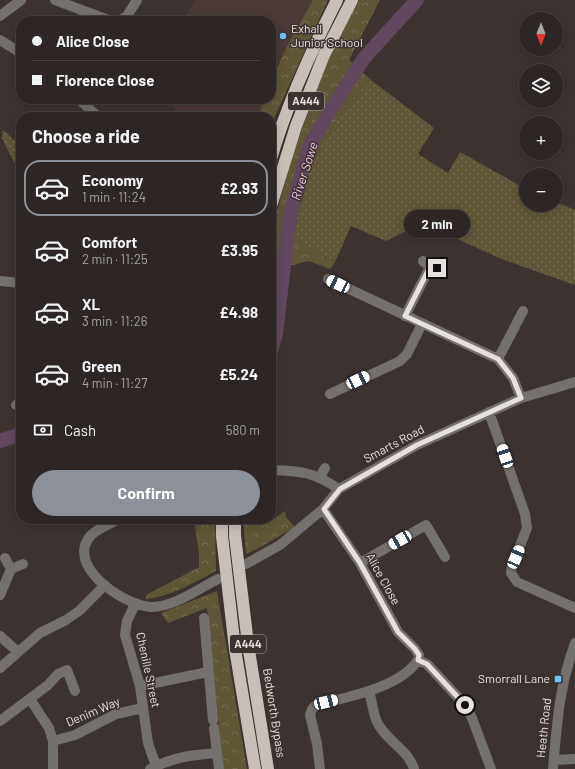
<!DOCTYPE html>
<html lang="en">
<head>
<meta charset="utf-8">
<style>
	:root { --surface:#2d2625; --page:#393232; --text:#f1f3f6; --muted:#a7a5a7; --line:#484342; --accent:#8c9099 }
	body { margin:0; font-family:Barlow,sans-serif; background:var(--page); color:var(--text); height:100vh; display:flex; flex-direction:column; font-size:15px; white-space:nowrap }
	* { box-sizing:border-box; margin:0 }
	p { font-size:13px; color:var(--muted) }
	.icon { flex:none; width:22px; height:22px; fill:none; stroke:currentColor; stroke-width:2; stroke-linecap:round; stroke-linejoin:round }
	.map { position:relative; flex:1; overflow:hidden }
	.sheet { position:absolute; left:16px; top:112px; width:260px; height:412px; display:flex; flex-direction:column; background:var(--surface); border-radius:16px; box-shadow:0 2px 10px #0003,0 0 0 1px var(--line) }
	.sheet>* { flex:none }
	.hud { position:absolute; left:16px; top:16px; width:260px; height:88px; border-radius:16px; box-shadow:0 2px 10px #0003,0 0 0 1px var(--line); display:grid; align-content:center; height:88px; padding:0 16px; background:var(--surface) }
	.needle { width:26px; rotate:180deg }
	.tools { position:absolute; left:519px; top:12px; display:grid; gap:8px }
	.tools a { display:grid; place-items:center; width:44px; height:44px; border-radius:50%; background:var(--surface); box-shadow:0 2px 10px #0003,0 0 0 1px var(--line); font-size:20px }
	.end { position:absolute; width:18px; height:18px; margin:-9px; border:5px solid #e7e0df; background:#111; box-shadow:0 0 0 2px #111 }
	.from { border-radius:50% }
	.bubble { position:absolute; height:28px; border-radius:14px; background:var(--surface); box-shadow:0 2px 10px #0003,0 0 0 1px var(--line); font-size:13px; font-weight:700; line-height:28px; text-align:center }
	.car { position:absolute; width:12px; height:24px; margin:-12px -6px; border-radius:5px; box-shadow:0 0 3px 1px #0007; background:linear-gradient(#fff 24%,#345 0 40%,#fff 0 76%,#345 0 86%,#fff 0) }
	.hud b { display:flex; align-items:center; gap:14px; height:38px; font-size:15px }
	.hud b+b { border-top:1px solid var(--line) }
	.hud i { width:10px; height:10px; background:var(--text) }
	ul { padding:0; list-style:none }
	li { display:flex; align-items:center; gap:12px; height:56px; margin:0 8px 6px; padding:0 8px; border:2px solid transparent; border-radius:16px }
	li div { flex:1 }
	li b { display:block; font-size:15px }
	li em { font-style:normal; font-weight:700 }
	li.current { border-color:var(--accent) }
	li>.icon { width:36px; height:36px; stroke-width:1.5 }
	h2 { padding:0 16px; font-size:18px; line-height:48px }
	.pay { display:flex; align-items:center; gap:10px; height:44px; padding:0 16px; font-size:15px }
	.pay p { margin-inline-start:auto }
	.button { display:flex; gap:8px; margin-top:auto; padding:8px 16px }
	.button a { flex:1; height:46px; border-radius:24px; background:var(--accent); color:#fff; font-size:16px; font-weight:700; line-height:46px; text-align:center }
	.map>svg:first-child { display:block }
</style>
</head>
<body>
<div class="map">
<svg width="575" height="769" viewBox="0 0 575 769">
	<defs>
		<pattern id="grass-dots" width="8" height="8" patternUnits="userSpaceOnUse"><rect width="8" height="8" fill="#5f5638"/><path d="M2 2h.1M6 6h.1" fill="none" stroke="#766e54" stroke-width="1.8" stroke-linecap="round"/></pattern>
		<pattern id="forest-crowns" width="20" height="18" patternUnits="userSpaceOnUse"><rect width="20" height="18" fill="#5f5638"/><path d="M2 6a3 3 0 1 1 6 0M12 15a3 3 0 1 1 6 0" fill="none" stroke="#766e54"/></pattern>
	</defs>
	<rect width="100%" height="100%" fill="#3c3331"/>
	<path fill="#4a3936" d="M195 0H313L287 50 271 85V21H182Z
		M158 99H265L257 117H172L175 108Z"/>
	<path fill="url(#grass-dots)" d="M371 80 434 128 418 154 448 173 460 152 526 189V205H556V202L575 210V285L499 258 423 223 386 241 351 226 335 262 293 238 312 161 346 106Z
		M3 130 21 146V176L2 138Z"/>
	<path fill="url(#forest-crowns)" d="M313 0H328L271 125V117H257L265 99H271C271 67 298 28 313 0Z
		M359 0H380L349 60 371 80 346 106 312 161 293 238 335 262 330 269 309 261 284 267 276 334 271 351V234L291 158 335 41Z
		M285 511 286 517 295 527 257 549 246 554 243 519H257L268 523Z
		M194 519H215L216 571C193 583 172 596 146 599V595L199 567V554Z
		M217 591 247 769H223L207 608 168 623 161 613Z"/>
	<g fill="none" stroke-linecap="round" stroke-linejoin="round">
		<path stroke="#61485e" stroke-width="14" d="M271 351 276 334 290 215 309 147 327 116 364 58 417 0
			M0 441 21 434"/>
		<path stroke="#73706d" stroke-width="10" d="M55 0 111 21
			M0 16 21 0
			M119 21 127 16 137 0
			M0 40 21 53
			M79 99 98 117
			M423 261 430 267 437 268
			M328 279 498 359 513 378 521 398
			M0 281 21 283
			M405 316 430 267
			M498 359 523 311
			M330 394 400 361 407 354 422 324
			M16 405 21 402
			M489 412 525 514 527 528 512 566 511 573 517 582 575 608
			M271 470C302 471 313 472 339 489
			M320 477 325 468
			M323 509 360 563 398 632 415 649 419 655 418 660 427 664 465 705 472 718 491 769
			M119 519C109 525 92 530 87 541 71 570 126 606 151 607 174 607 198 589 218 579
			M360 563 426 525 445 557
			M246 564 280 545 323 509 339 489 417 445 521 398 575 382
			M11 569 23 564
			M0 595 11 569 5 558
			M135 604 127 621 125 635 140 686 148 743 156 766
			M204 618 213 720
			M0 636 18 652
			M0 668 40 633 66 620 79 611 105 585
			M140 686 208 672
			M369 691C372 701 373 713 377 722 386 741 408 749 414 769
			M30 699 49 728 53 741V769
			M0 721 48 685 58 674 67 670 75 691
			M214 728 219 769
			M53 741 75 735 116 714 143 708
			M554 760 575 759
			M150 769C174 757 191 755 217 753
			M320 769 317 744 310 715 312 709 316 705C347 697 400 688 418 660
			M553 769C557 723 559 687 575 643"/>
		<path stroke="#c8bfb8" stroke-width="12" d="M271 159C287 104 311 51 337 0
			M271 206 296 126 324 55 352 0
			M222 519V536L235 649 255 769
			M235 519V536L248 644 268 769"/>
	</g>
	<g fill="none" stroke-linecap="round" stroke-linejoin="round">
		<path stroke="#e7e0df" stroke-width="5" d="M437 268 430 267 405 316 498 359 513 378 521 398 417 445 340 489 324 509 360 563 398 632 415 649 419 655 418 660 427 664 465 705"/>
	</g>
	<g fill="#70c1f4" stroke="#3c3331" stroke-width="1.5">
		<circle cx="283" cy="36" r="4"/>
		<rect x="554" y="675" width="8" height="8" rx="2"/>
	</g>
	<g text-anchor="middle" stroke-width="3" stroke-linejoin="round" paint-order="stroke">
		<g fill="#3c3331" stroke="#b4acab" stroke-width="1">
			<rect x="288" y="92" width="36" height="18" rx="3"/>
			<rect x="230" y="635" width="36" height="18" rx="3"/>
		</g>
		<g font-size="11" font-weight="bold" fill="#e7e0df">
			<text x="306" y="105">A444</text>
			<text x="248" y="648">A444</text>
		</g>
		<g font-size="12" fill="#e7e0df" stroke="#3c3331" text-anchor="start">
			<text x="291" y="33">Exhall<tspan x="291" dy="14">Junior School</tspan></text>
			<text x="550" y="683" text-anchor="end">Smorrall Lane</text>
		</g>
		<g font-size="12" fill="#e7e0df" stroke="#3c3331">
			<text transform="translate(394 444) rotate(-28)" y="4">Smarts Road</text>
			<text transform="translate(383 579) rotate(61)" y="4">Alice Close</text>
			<text transform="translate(148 670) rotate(78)" y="4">Chenille Street</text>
			<text transform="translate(93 712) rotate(-23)" y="4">Denim Way</text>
			<text transform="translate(274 713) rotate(81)" y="4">Bedworth Bypass</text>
			<text transform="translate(544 728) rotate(-84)" y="4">Heath Road</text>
		</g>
		<g font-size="13" font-style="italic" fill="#f2c2ed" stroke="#3c3331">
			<text transform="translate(304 171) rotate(-72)" y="5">River Sowe</text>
		</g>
	</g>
</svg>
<div class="tools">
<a><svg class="needle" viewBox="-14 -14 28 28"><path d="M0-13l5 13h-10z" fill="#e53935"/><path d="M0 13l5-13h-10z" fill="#a7a5a7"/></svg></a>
<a><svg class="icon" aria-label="layers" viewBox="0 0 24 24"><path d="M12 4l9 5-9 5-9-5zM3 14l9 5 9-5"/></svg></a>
<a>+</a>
<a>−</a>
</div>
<i class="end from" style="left:465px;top:705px"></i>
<i class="end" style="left:437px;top:268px"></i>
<div class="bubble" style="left:404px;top:210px;width:66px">2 min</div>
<i class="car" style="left:338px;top:284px;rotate:295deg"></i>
<i class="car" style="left:358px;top:380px;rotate:65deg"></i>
<i class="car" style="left:505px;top:456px;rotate:341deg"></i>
<i class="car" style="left:400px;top:540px;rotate:240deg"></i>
<i class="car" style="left:516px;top:557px;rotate:23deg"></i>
<i class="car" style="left:326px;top:702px;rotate:76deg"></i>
<div class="hud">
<b><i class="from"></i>Alice Close</b>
<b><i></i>Florence Close</b>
</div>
<section class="sheet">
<h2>Choose a ride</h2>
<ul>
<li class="current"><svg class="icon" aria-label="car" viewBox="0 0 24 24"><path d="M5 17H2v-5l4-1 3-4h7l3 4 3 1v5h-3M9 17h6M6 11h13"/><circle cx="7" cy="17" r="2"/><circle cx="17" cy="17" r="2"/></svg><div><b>Economy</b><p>1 min · 11:24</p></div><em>£2.93</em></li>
<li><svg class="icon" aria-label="car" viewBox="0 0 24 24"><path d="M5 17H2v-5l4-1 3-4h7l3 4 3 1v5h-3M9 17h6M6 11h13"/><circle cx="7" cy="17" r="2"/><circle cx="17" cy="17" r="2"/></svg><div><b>Comfort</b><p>2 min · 11:25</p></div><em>£3.95</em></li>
<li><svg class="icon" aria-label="car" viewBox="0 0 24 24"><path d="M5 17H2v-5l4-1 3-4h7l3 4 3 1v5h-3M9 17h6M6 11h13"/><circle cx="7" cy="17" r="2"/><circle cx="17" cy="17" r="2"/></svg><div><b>XL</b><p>3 min · 11:26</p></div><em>£4.98</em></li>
<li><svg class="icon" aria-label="car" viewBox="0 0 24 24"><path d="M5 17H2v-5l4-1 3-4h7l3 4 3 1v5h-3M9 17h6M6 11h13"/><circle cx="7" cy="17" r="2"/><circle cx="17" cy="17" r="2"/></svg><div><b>Green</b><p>4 min · 11:27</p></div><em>£5.24</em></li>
</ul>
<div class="pay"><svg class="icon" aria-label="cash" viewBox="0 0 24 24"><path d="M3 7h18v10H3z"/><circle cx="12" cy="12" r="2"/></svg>Cash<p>580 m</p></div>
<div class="button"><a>Confirm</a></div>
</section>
</div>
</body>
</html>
